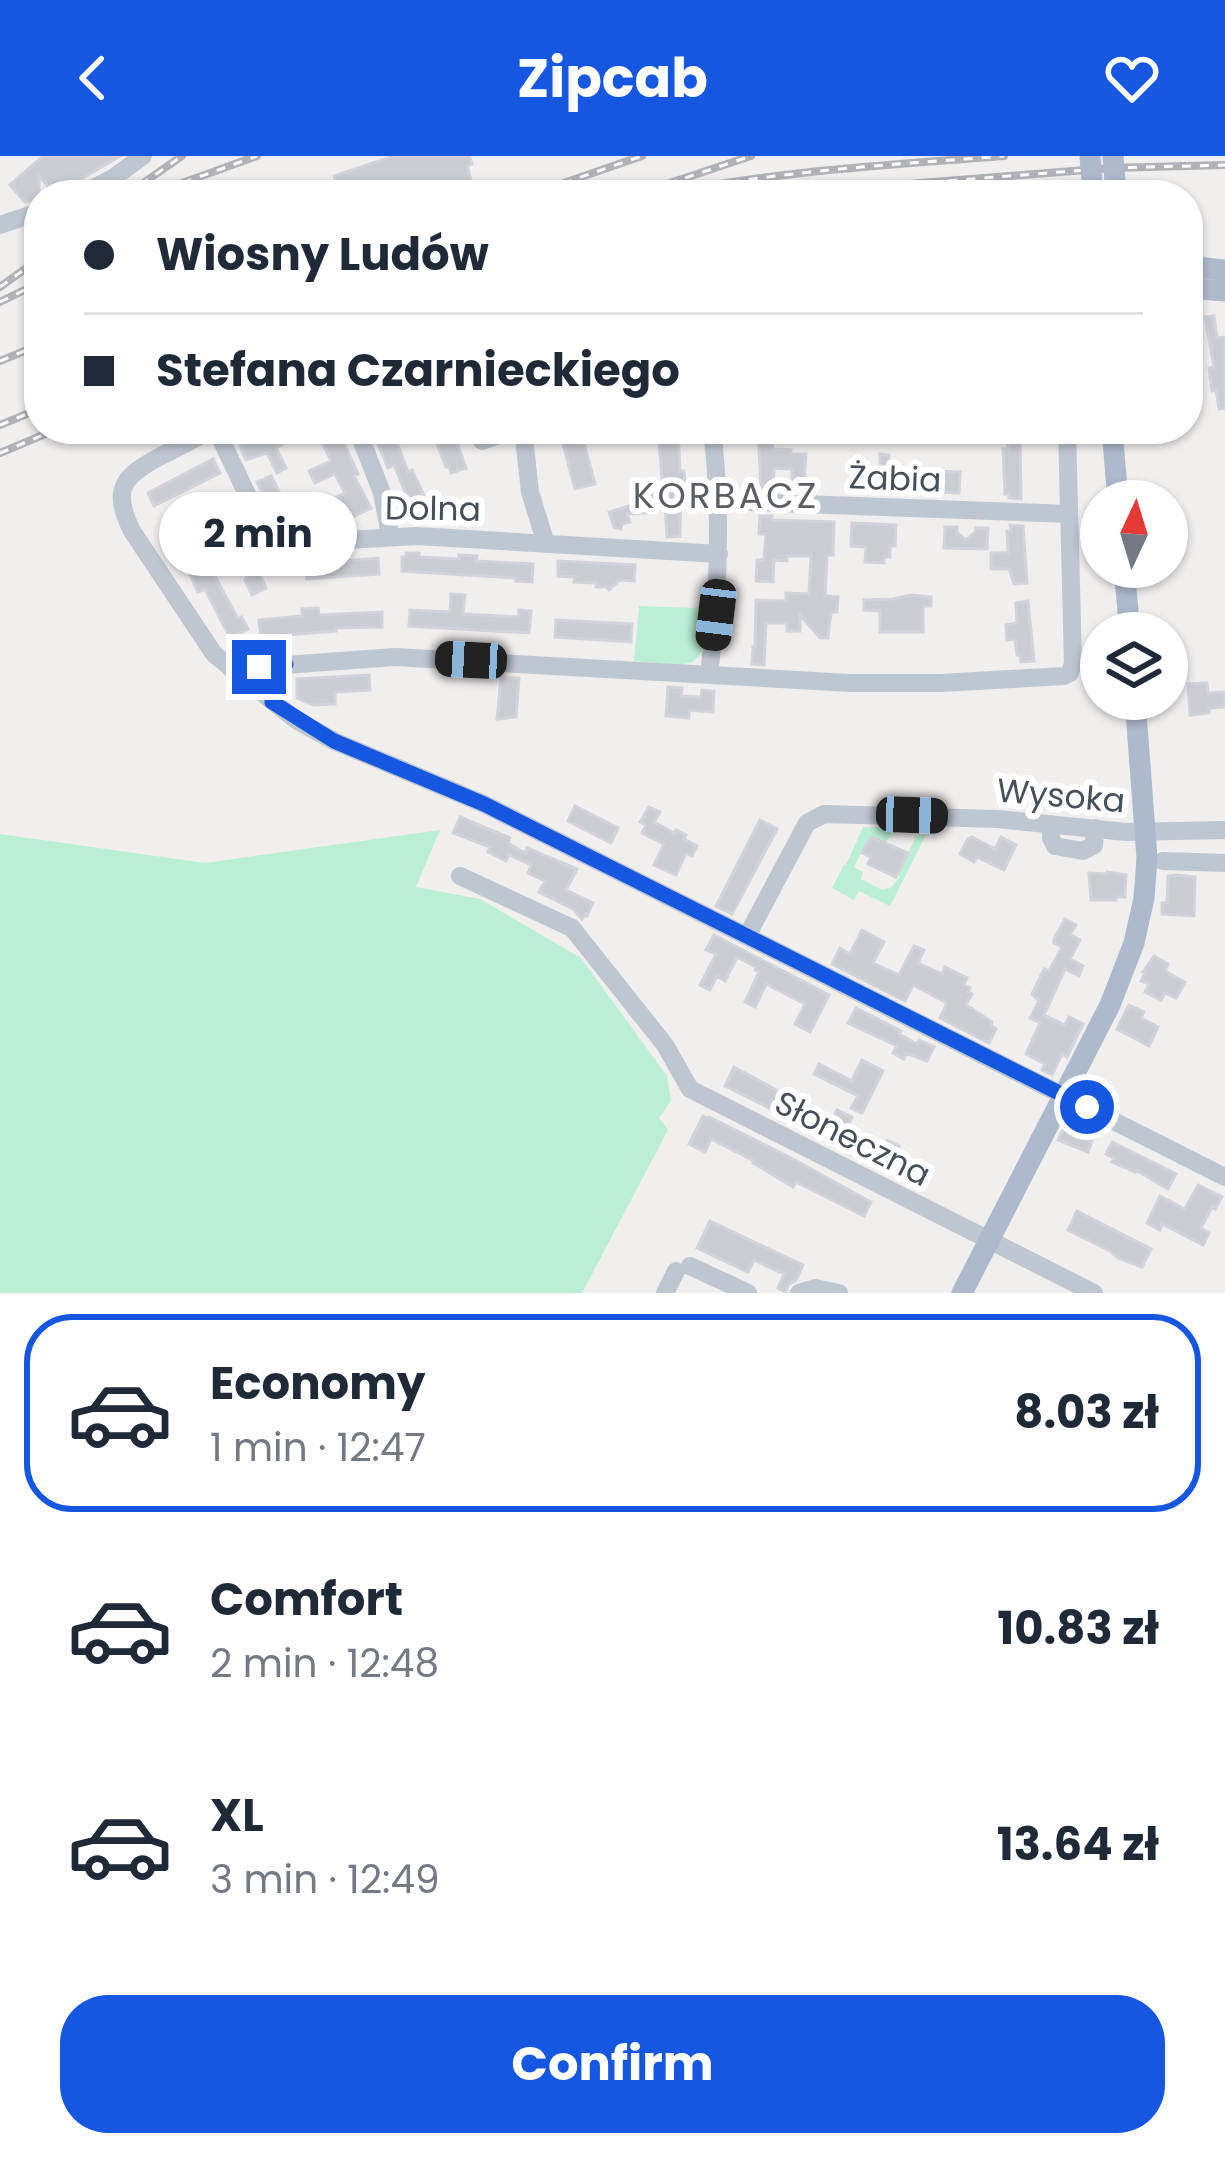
<!DOCTYPE html>
<html lang="en">
<head>
<meta charset="utf-8">
<style>
	:root { --surface:#fff; --page:#f2f2f3; --text:#1f2937; --muted:#747a83; --line:#e0e1e3; --accent:#1657e2 }
	body { margin:0; font-family:Poppins,sans-serif; background:var(--page); color:var(--text); height:100vh; display:flex; flex-direction:column; font-size:45px; white-space:nowrap }
	* { box-sizing:border-box; margin:0 }
	p { font-size:39px; color:var(--muted) }
	.icon { flex:none; width:66px; height:66px; fill:none; stroke:currentColor; stroke-width:2; stroke-linecap:round; stroke-linejoin:round }
	.map { position:relative; height:1137px; overflow:hidden }
	.drawer { display:flex; flex-direction:column; background:var(--surface); flex:1 }
	.drawer>* { flex:none }
	.guide { position:absolute; left:24px; top:24px; width:1179px; height:264px; border-radius:48px; box-shadow:0 3px 9px #0004; display:grid; align-content:center; height:264px; padding:0 60px; background:var(--surface) }
	.needle { width:78px; rotate:4deg }
	.controls { position:absolute; left:1080px; top:324px; display:grid; gap:24px }
	.controls a { display:grid; place-items:center; width:108px; height:108px; border-radius:50%; background:var(--surface); box-shadow:0 3px 9px #0004; font-size:60px }
	.end { position:absolute; width:54px; height:54px; margin:-27px; border:15px solid #1657e2; background:#fff; box-shadow:0 0 0 6px #fff }
	.from { border-radius:50% }
	.bubble { position:absolute; height:84px; border-radius:42px; background:var(--surface); box-shadow:0 3px 9px #0004; font-size:39px; font-weight:700; line-height:84px; text-align:center }
	.car { position:absolute; width:36px; height:72px; margin:-36px -18px; border-radius:15px; box-shadow:0 0 9px 3px #0007; background:linear-gradient(#222 24%,#8ab4d8 0 40%,#222 0 76%,#8ab4d8 0 86%,#222 0) }
	.guide b { display:flex; align-items:center; gap:42px; height:114px; font-size:45px }
	.guide b+b { border-top:3px solid var(--line) }
	.guide i { width:30px; height:30px; background:var(--text) }
	ul { padding:21px 0 0; list-style:none }
	li { display:flex; align-items:center; gap:36px; height:198px; margin:0 24px 18px; padding:0 36px; border:6px solid transparent; border-radius:48px }
	li div { flex:1 }
	li b { display:block; font-size:45px }
	li em { font-style:normal; font-weight:700 }
	li.active { border-color:var(--accent) }
	li>.icon { width:108px; height:108px; stroke-width:1.5 }
	.cta { display:flex; gap:24px; margin-top:auto; padding:24px 60px }
	.cta a { flex:1; height:138px; border-radius:48px; background:var(--accent); color:#fff; font-size:48px; font-weight:700; line-height:138px; text-align:center }
	header { display:flex; justify-content:space-between; align-items:center; height:156px; padding:0 60px; background:var(--accent); color:#fff; font-size:54px; font-weight:700 }
	.map>svg:first-child { display:block }
</style>
</head>
<body>
<header><svg class="icon" aria-label="back" viewBox="0 0 24 24"><path d="M15 5l-7 7 7 7"/></svg>Zipcab<svg class="icon" aria-label="heart" viewBox="0 0 24 24"><path d="M12 20l-8-8c-3-5 5-10 8-4 3-6 11-1 8 4z"/></svg></header>
<div class="map">
<svg width="1225" height="1137" viewBox="0 0 1225 1137">
	<rect width="100%" height="100%" fill="#f1eeee"/>
	<path fill="#bbefd5" d="M701 449 708 450C703 519 698 510 634 505L639 450 696 452Z
		M863 671 895 672 885 688 883 684 870 680 854 711 863 716 861 723 882 734 892 731 899 722V715L917 679H926L890 750 859 735 854 744 832 732 844 709H846Z
		M440 674 416 731 480 743 581 802 667 920 671 945 659 962 668 974 582 1137H0V678L205 707Z"/>
	<path fill="#caccd4" stroke="#d2d3da" stroke-width="3" d="M43 0H120L73 28 67 39H56L39 20V43L25 46 10 29Z
		M394 0H469L472 8 467 10 472 27 437 39H341L334 20Z
		M1214 160 1217 182 1225 181V252L1219 253 1216 234 1212 235 1209 212 1214 211 1205 161Z
		M267 273H294L298 281 276 292 286 312 277 317 267 297 246 304 240 290 268 276Z
		M375 273H392L408 316 412 314 430 352 415 359 394 309 388 312 374 278 377 276Z
		M452 273 466 312 451 317 449 310 446 311 436 285 440 284 437 277Z
		M564 273H580L595 328 575 333 560 276Z
		M658 273H678L680 315H684L685 326 681 327 680 380 667 381 665 350 647 351V357L627 358 630 366 622 368 621 373 614 371 609 356 639 347 637 338 663 335Z
		M758 273H771L773 293 791 294V298H806L804 330H792V313L774 312 773 334 761 333Z
		M334 282 336 286 342 283 358 318 354 320 371 352 344 365 339 354 309 365 301 349 316 342 320 349 345 337 335 318 315 327 309 315 331 305 323 288Z
		M1020 285 1021 343 1009 342 1008 337 1005 338 1003 293H1008V286Z
		M880 298 889 299V313L960 316 959 337 854 332V311L880 312Z
		M213 303 220 317 154 350 148 337Z
		M271 320 293 362 278 369 257 326Z
		M227 343 266 432 252 439 245 424 247 422 213 350Z
		M760 360H772V364L834 366 833 399H827L825 440 838 441 837 456H831L828 482H820L800 459V475H787V467H766L764 509 752 508 753 491H755L756 444 786 445V437L809 438 811 400H787V405L774 404 773 426 756 425 757 404H764L766 378H759Z
		M182 364 207 413 210 411 238 463 242 461 248 473 230 482 205 433 198 436 168 370Z
		M852 367 896 369 895 390H890V401H884V407L865 406 866 391 851 390Z
		M1010 369 1023 370 1027 427 1014 428 1009 413H991V397H1008L1007 375H1011Z
		M945 371H957V376L966 384 975 376 976 372H988L987 393 944 392Z
		M406 397H419V401L459 403V399L477 400 476 405 533 408 532 426 516 425V422L402 415V401H406Z
		M378 402 379 418 307 423 306 408Z
		M558 405 635 409 634 425 620 424 609 434 606 431H596V427L574 426 575 421 558 420Z
		M451 438 465 439 463 458 519 461V454L531 455 529 477 409 470 410 454 450 456Z
		M911 439 931 441V450H923V476H880V455L864 454V444L893 443Z
		M1028 445 1034 505 1021 506 1020 499H1017L1015 483 1007 484 1006 469 1017 467 1016 447Z
		M318 452 319 459 382 456V471L336 472V475L261 481 259 464 302 460V453Z
		M556 464 632 468 631 486 555 481Z
		M369 519 370 534 335 536V548L313 549 297 542V523Z
		M501 521 519 522 516 561 497 563Z
		M1207 527 1208 537 1225 536V551L1209 552V557L1190 559 1188 528Z
		M668 531 682 532 681 540 701 541 702 534 714 535 713 556 689 554V562L666 560Z
		M575 650 618 672 611 687 568 665Z
		M649 651 660 656 654 666 674 677 676 674 686 679 684 683 697 690 692 700 686 697 676 719 654 709 664 688 642 677 646 669 640 666Z
		M460 661 510 682 508 687 525 697 527 692 577 713 566 734 593 747 587 760 585 758 582 763 573 753 539 736 545 725 528 717 531 709 509 699 506 705 488 696 490 691 453 677Z
		M760 664 777 673 732 758 716 750Z
		M871 681 908 697 896 721 868 708 871 701 862 697Z
		M972 681 995 693 1001 681 1016 689 1004 714 977 701 974 706 960 698 968 683Z
		M1107 716 1126 719 1125 741H1116V744H1091L1089 717 1107 718Z
		M1177 719 1195 721 1194 760 1162 758V747H1167L1168 720Z
		M1065 763 1076 769 1070 778 1080 784 1070 803 1083 810 1079 820 1065 813 1044 859 1065 869 1069 861 1083 868 1067 901 1062 898 1052 919 1042 914 1045 908 1026 898 1040 867 1030 862 1039 845 1032 838 1044 813 1049 815 1062 791 1054 787V783Z
		M862 774 884 786 873 807 899 819 914 790 924 794 918 807 942 818 945 811 967 822 964 829 970 832 968 836 972 838 966 849 992 866 991 869 996 873 989 887 940 862 947 847 913 829 905 845 832 808 840 792 850 798Z
		M714 779 829 839 810 876 795 868 805 848 766 828 755 851 745 846 759 816 755 814 756 811 737 801 725 825 717 820 710 834 700 829 716 798 706 794Z
		M1154 800 1168 808 1165 814 1168 817 1185 826 1176 842 1165 837 1161 844 1145 836 1149 828 1141 825 1145 817 1143 816Z
		M1129 849 1144 856 1141 862 1158 871 1149 890 1117 873Z
		M856 852 901 875 899 878 917 888 919 884 934 891 927 905 906 897 904 903 893 897 897 890 848 867Z
		M862 904 883 915 862 957 851 952 858 940 814 918 819 908 852 925Z
		M734 911 832 964 837 954 852 961 845 974 883 992 887 984 899 990 892 1013 725 930Z
		M703 960 708 963 709 961 793 1003 871 1046 864 1060 796 1026 793 1031 753 1007 754 1005 711 983 705 996 689 988Z
		M1070 960 1095 977 1088 996 1058 984Z
		M1112 986 1176 1018 1168 1033 1136 1014 1135 1016 1112 1006 1114 1002 1106 998Z
		M1198 1029 1222 1041 1215 1053 1212 1051 1201 1072 1209 1077 1203 1089 1162 1068 1160 1074 1147 1067 1160 1040 1185 1053Z
		M1077 1055 1151 1093 1142 1111 1118 1102 1110 1095 1068 1074Z
		M710 1065 803 1109 796 1124 788 1129 786 1136 778 1132 784 1118 754 1104 748 1116 697 1092Z"/>
	<g fill="none" stroke-linecap="round" stroke-linejoin="round">
		<path stroke="#bec6d0" stroke-width="18" d="M80 39 113 22 143 0
			M0 69 39 56
			M213 273C196 282 179 291 161 300 123 320 111 333 132 375L214 498 296 564 334 585 484 648 1225 1021
			M216 273 265 376 277 388 417 380 719 398
			M357 273 382 337 390 379
			M523 273 530 336 546 388
			M482 285 516 273
			M719 345 1069 358
			M231 513 395 501 850 527H941L1064 520 1070 517 1073 507 1067 273
			M709 519C719 436 722 356 712 273
			M1051 668V682L1055 690 1083 695 1094 689 1095 672
			M1163 705 1225 707
			M460 720 572 772 665 889 690 933 1094 1137
			M747 780 807 667 824 658 997 663 1126 676 1225 674
			M690 1110 748 1137
			M665 1137 676 1115
			M799 1137 815 1132 839 1137"/>
		<path stroke="#adbacd" stroke-width="21" d="M1188 110 1225 114
			M1188 132 1225 135
			M1112 273 1118 345
			M1124 411 1130 477
			M962 1137 1110 849 1134 787 1144 742 1147 702 1135 543"/>
		<defs>
			<path id="rail" d="M126 39 182 0
				M149 39 257 0
				M529 39 642 0
				M634 39 751 0
				M660 39C773 15 889 9 1004 0
				M769 39 1111 12 1225 9
				M0 131 39 103
				M0 146 39 127
				M0 205 39 189
				M0 269 39 253
				M0 297 57 273"/>
		</defs>
		<use href="#rail" stroke="#b0b2b8" stroke-width="8"/>
		<use href="#rail" stroke="#fff" stroke-width="3" stroke-dasharray="9" stroke-linecap="butt"/>
		<path stroke="#adbacd" stroke-width="21" d="M1090 0 1093 39
			M1113 0 1116 39"/>
	</g>
	<g fill="none" stroke-linecap="round" stroke-linejoin="round">
		<path stroke="#1657e2" stroke-width="15" d="M259 511 286 508 277 524 272 546 334 585 484 648 1087 951"/>
	</g>
	<g text-anchor="middle" stroke-width="12" stroke-linejoin="round" paint-order="stroke">
		<g font-size="33" fill="#464f5c" stroke="#fff">
			<text transform="translate(895 322) rotate(2)" y="12">Żabia</text>
			<text transform="translate(433 352) rotate(1)" y="12">Dolna</text>
			<text transform="translate(1061 639) rotate(5)" y="12">Wysoka</text>
			<text transform="translate(853 982) rotate(27)" y="12">Słoneczna</text>
		</g>
		<g font-size="36" letter-spacing="3" fill="#5a5d63" stroke="#fff">
			<text x="726" y="352">KORBACZ</text>
		</g>
	</g>
</svg>
<div class="controls">
<a><svg class="needle" viewBox="-14 -14 28 28"><path d="M0-13l5 13h-10z" fill="#e53935"/><path d="M0 13l5-13h-10z" fill="#747a83"/></svg></a>
<a><svg class="icon" aria-label="layers" viewBox="0 0 24 24"><path d="M12 4l9 5-9 5-9-5zM3 14l9 5 9-5"/></svg></a>
</div>
<i class="end from" style="left:1087px;top:951px"></i>
<i class="end" style="left:259px;top:511px"></i>
<div class="bubble" style="left:159px;top:336px;width:198px">2 min</div>
<i class="car" style="left:716px;top:459px;rotate:187deg"></i>
<i class="car" style="left:471px;top:504px;rotate:273deg"></i>
<i class="car" style="left:912px;top:659px;rotate:92deg"></i>
<div class="guide">
<b><i class="from"></i>Wiosny Ludów</b>
<b><i></i>Stefana Czarnieckiego</b>
</div>
</div>
<section class="drawer">
<ul>
<li class="active"><svg class="icon" aria-label="car" viewBox="0 0 24 24"><path d="M5 17H2v-5l4-1 3-4h7l3 4 3 1v5h-3M9 17h6M6 11h13"/><circle cx="7" cy="17" r="2"/><circle cx="17" cy="17" r="2"/></svg><div><b>Economy</b><p>1 min · 12:47</p></div><em>8.03 zł</em></li>
<li><svg class="icon" aria-label="car" viewBox="0 0 24 24"><path d="M5 17H2v-5l4-1 3-4h7l3 4 3 1v5h-3M9 17h6M6 11h13"/><circle cx="7" cy="17" r="2"/><circle cx="17" cy="17" r="2"/></svg><div><b>Comfort</b><p>2 min · 12:48</p></div><em>10.83 zł</em></li>
<li><svg class="icon" aria-label="car" viewBox="0 0 24 24"><path d="M5 17H2v-5l4-1 3-4h7l3 4 3 1v5h-3M9 17h6M6 11h13"/><circle cx="7" cy="17" r="2"/><circle cx="17" cy="17" r="2"/></svg><div><b>XL</b><p>3 min · 12:49</p></div><em>13.64 zł</em></li>
</ul>
<div class="cta"><a>Confirm</a></div>
</section>
</body>
</html>
